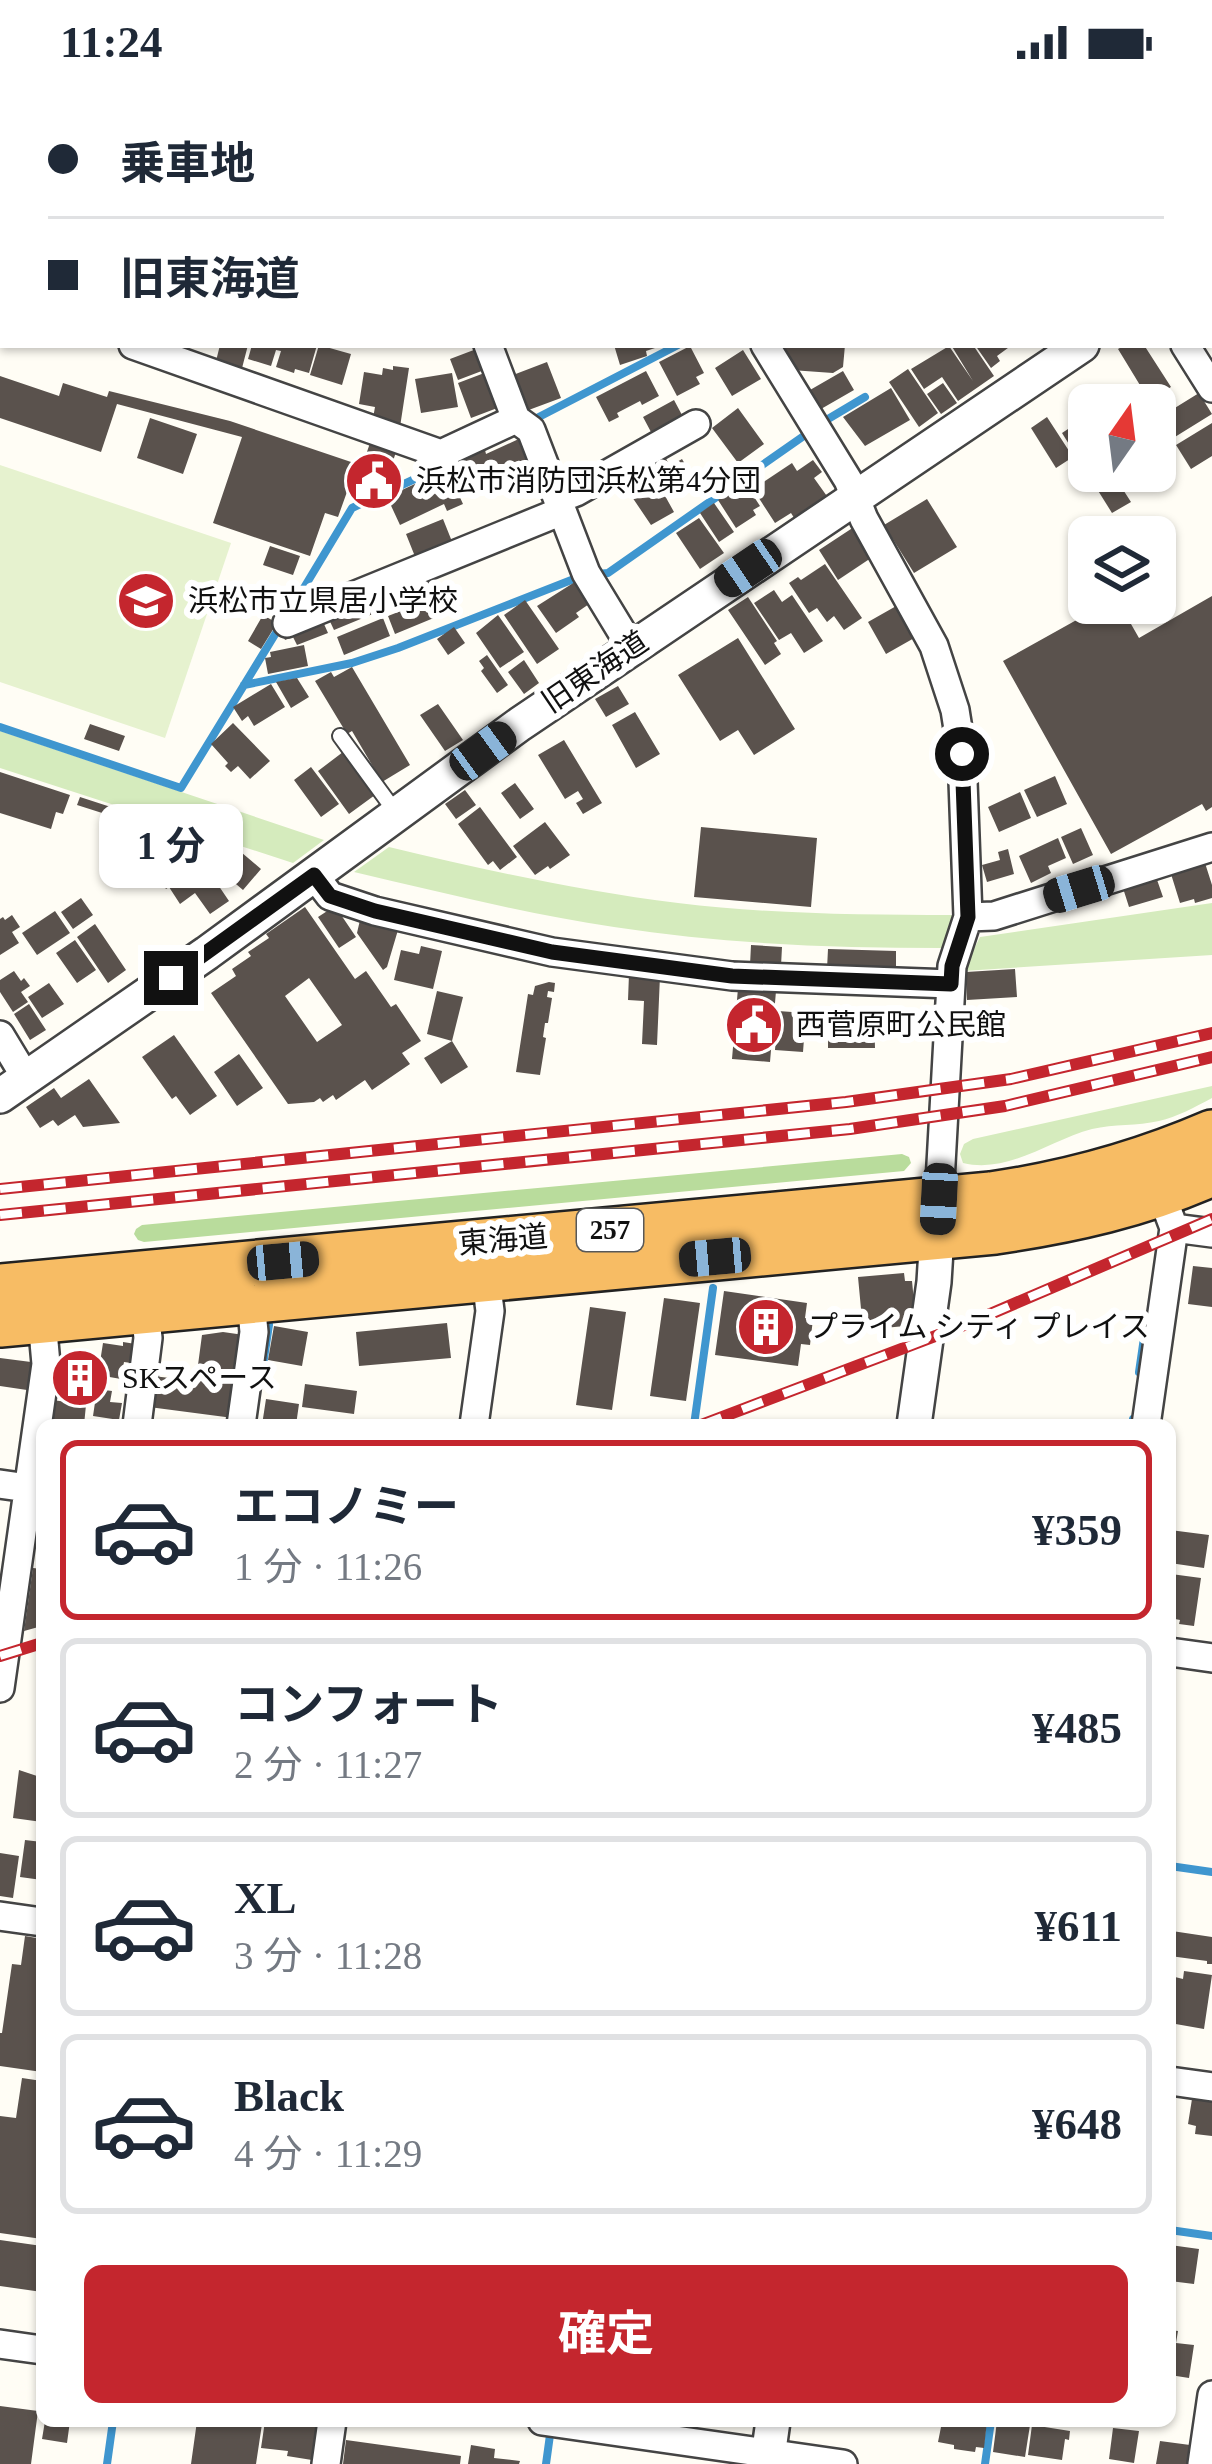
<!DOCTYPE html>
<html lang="ja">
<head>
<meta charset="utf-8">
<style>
	:root { --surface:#fff; --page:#f6f6f7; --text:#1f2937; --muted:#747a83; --line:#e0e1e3; --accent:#c4262e }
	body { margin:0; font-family:"Times New Roman","Noto Sans JP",serif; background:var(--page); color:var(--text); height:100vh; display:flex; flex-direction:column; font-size:45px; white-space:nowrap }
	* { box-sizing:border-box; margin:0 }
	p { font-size:39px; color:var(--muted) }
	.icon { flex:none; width:66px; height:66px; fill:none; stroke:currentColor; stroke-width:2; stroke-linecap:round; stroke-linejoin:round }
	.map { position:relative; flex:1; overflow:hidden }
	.drawer { position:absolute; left:36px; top:1335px; width:1140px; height:1008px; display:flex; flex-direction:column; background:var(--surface); border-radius:18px; box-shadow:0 3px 9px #0004 }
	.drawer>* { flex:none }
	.banner { position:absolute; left:0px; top:0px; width:1212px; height:264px; box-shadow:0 3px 9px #0004; display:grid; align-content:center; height:264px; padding:0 48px; background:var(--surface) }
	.needle { width:78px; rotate:14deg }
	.tools { position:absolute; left:1068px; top:300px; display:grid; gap:24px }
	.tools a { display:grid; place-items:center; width:108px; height:108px; border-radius:18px; background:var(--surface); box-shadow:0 3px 9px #0004; font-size:60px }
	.end { position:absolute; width:54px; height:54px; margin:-27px; border:15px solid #111; background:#fff; box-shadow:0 0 0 6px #fff }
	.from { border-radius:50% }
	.bubble { position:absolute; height:84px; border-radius:18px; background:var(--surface); box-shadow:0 3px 9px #0004; font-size:39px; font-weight:700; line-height:84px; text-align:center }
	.car { position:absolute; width:36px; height:72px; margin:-36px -18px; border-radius:15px; box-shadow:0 0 9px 3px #0007; background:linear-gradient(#222 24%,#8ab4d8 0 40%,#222 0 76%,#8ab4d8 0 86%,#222 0) }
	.banner b { display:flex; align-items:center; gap:42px; height:114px; font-size:45px }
	.banner b+b { border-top:3px solid var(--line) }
	.banner i { width:30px; height:30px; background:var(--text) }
	ul { padding:21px 0 0; list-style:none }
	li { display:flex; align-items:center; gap:36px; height:180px; margin:0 24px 18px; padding:0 24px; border:6px solid var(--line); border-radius:18px }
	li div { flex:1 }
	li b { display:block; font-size:45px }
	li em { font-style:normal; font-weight:700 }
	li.selected { border-color:var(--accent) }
	li>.icon { width:108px; height:108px; stroke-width:1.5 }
	.cta { display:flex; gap:24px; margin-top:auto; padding:24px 48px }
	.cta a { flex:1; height:138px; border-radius:18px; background:var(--accent); color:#fff; font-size:48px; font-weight:700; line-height:138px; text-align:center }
	.status { display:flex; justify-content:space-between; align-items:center; height:84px; padding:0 60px; background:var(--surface); direction:ltr }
	.status svg { height:33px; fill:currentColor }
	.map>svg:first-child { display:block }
</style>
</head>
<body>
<div class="status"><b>11:24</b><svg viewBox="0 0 49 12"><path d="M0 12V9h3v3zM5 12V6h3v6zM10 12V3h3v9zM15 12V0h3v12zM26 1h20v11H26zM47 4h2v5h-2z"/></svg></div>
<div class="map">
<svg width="1212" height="2380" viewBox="0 0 1212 2380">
	<rect width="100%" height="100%" fill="#fffdf5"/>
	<path fill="#d5ebbd" d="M0 647 324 756 293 779 0 684Z
		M389 763C485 786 580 807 678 819 769 830 861 831 953 831L942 864C832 864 723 860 614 843 526 830 440 808 354 788Z
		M1212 819V871L963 887 980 853Z
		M1212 1002V1014C1195 1023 1177 1033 1159 1037 1137 1042 1114 1040 1092 1045 1050 1056 1009 1090 963 1079L960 1070 964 1060 973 1055Z"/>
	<path fill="#b9dc9c" d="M902 1070 909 1073 911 1079 904 1087 144 1158 138 1156 134 1150 136 1145 142 1141Z"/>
	<path fill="#e6f2cf" d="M0 381 231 459 165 654 0 598Z"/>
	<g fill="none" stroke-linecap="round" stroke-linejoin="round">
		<path stroke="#3f96cf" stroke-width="8" d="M535 335 678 261
			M823 338 865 313
			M598 490 608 489 808 349
			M290 527 352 424 443 382
			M244 601 352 579 398 564 579 493
			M0 643 181 704 282 539
			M263 1281 269 1241
			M1139 1288 1147 1233
			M694 1341 713 1204
			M1132 1341 1133 1335
			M1170 1782 1212 1788
			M1170 2146 1212 2152
			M107 2380 113 2337
			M546 2380 550 2351
			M985 2380 991 2337"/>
	</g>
	<path fill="#5a524d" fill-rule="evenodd" d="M220 261H248L241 288 215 281Z
		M252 261H317L309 289 295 285 294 289 276 283 281 267 276 266 271 282 248 275Z
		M319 261 351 270 342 301 310 291Z
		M614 261H661V262L646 267 647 272 620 281Z
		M786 261H845L843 283 833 289 791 286 785 276Z
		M951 261H973L994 292 958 317 942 293 924 305 911 285 949 262 973 297Z
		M975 261H1012L997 272 1000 277 991 284Z
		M1125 261H1144L1171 303 1149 316 1118 265Z
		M690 262 704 289 696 293 700 300 677 312 659 278Z
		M479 264 487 285 458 296 450 275Z
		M743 266 761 295 732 312 715 284Z
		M547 278 561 314 526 327 513 291Z
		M393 282 409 284 400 343 373 334 375 323 359 320 364 288 382 291 383 284 393 286Z
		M908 285 938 329 919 343 889 298Z
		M646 287 659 312 642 321 640 317 617 329 619 333 609 338 596 313Z
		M843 287 854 306 821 325 810 306Z
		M487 288 500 323 471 334 458 299Z
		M452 289 458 323 421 329 415 295Z
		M0 292 59 312 63 299 107 313 109 307 230 337 357 380 338 433 325 429 310 472 213 439 242 353 117 320 101 368 0 334Z
		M943 299 957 319 941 330 927 310Z
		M891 304 910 336 865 362 843 333Z
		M1199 309 1212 330 1170 356 1157 335Z
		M674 316 682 331 651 348 643 333Z
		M738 324 764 360 738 379 712 344Z
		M1047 333 1073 373 1056 384 1031 344Z
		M150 334 197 350 183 390 137 374Z
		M1080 337 1089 351V387H1111L1131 418 1112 429 1062 349Z
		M1212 339V372L1191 385 1176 361Z
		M523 353 541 393 517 404 513 396 485 409 481 400 470 404 457 378 485 366 486 370Z
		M370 359 396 368 384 404 374 401 371 408 359 417 351 415Z
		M664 371 670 382 682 375 696 399 669 414 655 390 663 386 657 376Z
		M813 376 822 388 814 394 829 415 796 437 791 429 775 439 753 405 792 379 797 387Z
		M447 385 463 420 447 427 444 420 400 441 387 413Z
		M654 392 674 428 651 441 628 407Z
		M745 399 760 422 753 426 756 431 736 444 718 416Z
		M927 415 957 463 914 489 884 441Z
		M714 419 734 448 719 458 700 429Z
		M699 434 724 469 700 485 676 449Z
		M443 435 453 460 416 475 406 450Z
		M854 443 874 472 838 496 819 466Z
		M270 462 300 472 293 491 263 481Z
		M825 480 862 534 844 546 834 532 827 538 817 524 809 529 789 499 798 493 801 496Z
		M425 489 432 506 386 525 379 507Z
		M578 496 592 518 576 529 579 533 556 549 537 522Z
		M774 506 782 518 792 511 823 557 804 569 791 549 779 556 754 519Z
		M373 510 380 527 334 546 326 529Z
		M1212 512V723L1206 727 1202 720 1111 770 1003 577 1107 519H1119L1139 554Z
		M748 513 777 557 774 559 781 570 765 581 728 526Z
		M434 514 441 531 395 550 388 532Z
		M525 516 559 565 537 580 504 531Z
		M898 521 916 553 886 570 868 538Z
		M263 531 277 539 261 565 248 557Z
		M320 531 328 549 297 561 293 553 285 556 281 547Z
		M498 531 524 568 500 584 476 549Z
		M383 534 390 552 344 571 337 553Z
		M454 543 465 559 448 571 437 555Z
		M738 554 795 645 754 671 738 646 720 657 678 591Z
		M304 561 308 582 268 590 265 574 271 573 270 568Z
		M487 571 508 601 497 609 481 587 484 584 479 577Z
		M524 576 539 599 524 610 508 588Z
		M352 583 410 681 382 698 352 647 347 650 315 597 331 588 334 593Z
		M297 594 309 613 291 624 276 598Z
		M271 600 285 623 254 642 248 632 242 637 233 623Z
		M618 602 629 620 606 633 595 615Z
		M438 620 463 656 445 667 420 631Z
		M635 628 660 670 636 684 612 641Z
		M233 639 270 677 250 695 238 682 231 688 225 682 228 679 211 660Z
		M90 640 125 652 119 667 84 655Z
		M564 656 602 719 583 730 576 719 583 715 578 707 565 715 538 671Z
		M343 668 375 711 349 730 318 687Z
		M311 683 339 720 321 733 294 696Z
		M0 688 70 711 63 730 56 728 51 745 0 729Z
		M1055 692 1067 720 1037 733 1024 706Z
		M515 699 534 725 520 735 501 709Z
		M465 706 476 721 456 735 445 720Z
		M1020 708 1031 734 999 748 988 723Z
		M80 713 123 727 121 735 77 721Z
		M480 723 517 773 500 786 493 777 488 781 458 740Z
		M545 738 570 771 550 785 548 782 535 791 513 762Z
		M146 740 190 803 210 789 229 817 210 830 195 809 180 820 169 803 166 805 130 751Z
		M701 743 817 754 811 823 694 813Z
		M1081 744 1093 771 1073 780 1061 753Z
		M1058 754 1066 774 1048 782 1051 789 1031 799 1019 772Z
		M225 760 235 763 261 785 243 806 210 778Z
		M1008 765 1014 790 987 798 982 781 1000 776 998 768Z
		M1205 779 1212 801V814L1195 819 1194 815 1180 819 1171 790Z
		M1155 790 1163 813 1129 823 1122 801Z
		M81 814 93 831 73 845 61 828Z
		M335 822 356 853 339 864 318 833Z
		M305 823 355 895 366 887 391 923 396 920 421 957 402 969 410 980 372 1006 365 996 336 1016 333 1011 323 1018 320 1014 314 1018 288 1020 211 909 236 892 232 885 251 872 248 868 269 854 266 850ZM309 894 342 941 317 958 285 912Z
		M55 827 70 849 37 871 22 849Z
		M12 831 20 843 12 848 19 859 0 871V835L3 833 5 836Z
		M360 836 398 846 387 883 383 886 357 849Z
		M95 840 126 886 108 899 77 853Z
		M75 856 96 886 77 899 56 869Z
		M751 861 782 863 781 882 750 881Z
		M421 862 442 867 433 905 394 896 401 866 419 870Z
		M828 865 896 867V888L827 885Z
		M1015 885 1017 913 967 916 966 888Z
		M14 887 21 897 24 894 30 902 21 908 28 918 13 928 0 908V896Z
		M629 890 660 892 657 961 642 960 644 917 628 916Z
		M549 898 555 899 554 908 548 907 547 913 552 914 548 939H545L543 953 546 954 540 991 516 988 528 910 533 911 535 902Z
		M49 899 64 920 42 934 28 913Z
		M738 904 776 907 770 978 732 975Z
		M437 907 463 913 452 957 427 950Z
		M29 920 46 946 30 956 14 930Z
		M894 922 926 929 922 956 890 952Z
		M778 927 806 929 803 968 775 966Z
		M824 927H874L875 964H828V947L824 948Z
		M174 951 217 1012 190 1031 176 1012 172 1015 142 973Z
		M452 957 468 983 441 1000 424 974Z
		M239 970 263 1004 237 1022 214 988Z
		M89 995 120 1039 83 1043 75 1031 58 1042 53 1036 40 1044 26 1023 54 1004 61 1014Z
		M1193 1182 1212 1184V1223L1188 1220Z
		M904 1189 905 1197H912L916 1238H905V1242L863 1246 858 1193Z
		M724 1207 807 1219 805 1234 813 1235 811 1252 810 1261 801 1260 798 1282 715 1271Z
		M664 1214 700 1219 686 1317 650 1312Z
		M590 1223 626 1228 612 1326 576 1321Z
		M447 1239 451 1274 359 1282 356 1248Z
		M274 1242 308 1248 302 1282 268 1276Z
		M223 1248 244 1251 238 1292 213 1288V1283L198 1281 202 1251Z
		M123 1258 142 1261 139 1280 124 1278 121 1295 98 1291 103 1259 123 1262Z
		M0 1274 31 1278 27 1306 0 1302Z
		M74 1274 92 1276 86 1315 69 1312Z
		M196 1289 239 1295 233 1334 149 1323 153 1292 195 1297Z
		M305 1300 357 1307 354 1330 302 1323Z
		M97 1305 112 1307 110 1318 122 1319 119 1336 93 1332Z
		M266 1315 299 1320 296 1341H262Z
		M53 1316 86 1321 84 1341H49Z
		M1170 1446 1209 1451 1204 1484 1170 1479Z
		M33 1484 42 1485V1542L24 1547Z
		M1171 1490 1201 1494 1194 1542 1179 1540 1180 1536 1170 1534Z
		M19 1686 37 1692 42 1689V1738L13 1734Z
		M25 1756 42 1758V1796L20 1793Z
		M0 1769 19 1772 13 1814 0 1812Z
		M1172 1847 1212 1853V1880H1207V1877L1170 1872Z
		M25 1852 42 1855V1988L0 1982V1949H2L12 1880 21 1881Z
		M1170 1885 1176 1886 1175 1893 1183 1895 1184 1887 1212 1891 1204 1945 1170 1939Z
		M22 1994 42 1997V2155L0 2149V2032L16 2034Z
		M1192 2015 1212 2018V2052L1195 2050 1196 2042 1188 2040Z
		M0 2156 42 2162V2208L0 2202Z
		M1170 2161 1199 2165 1194 2200 1170 2197Z
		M1170 2246 1178 2247 1176 2259 1194 2261 1189 2294 1170 2291Z
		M0 2322 38 2327 31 2380H0Z
		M45 2337H70L67 2359 42 2355Z
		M197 2337 262 2340 256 2380H191Z
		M265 2337 317 2339 312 2376 287 2372 288 2367 261 2364Z
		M938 2337H987L984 2364 976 2363 975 2368 954 2365V2361L938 2358 941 2343 938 2342Z
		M997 2337 1030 2341 1025 2373 993 2368Z
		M1032 2341 1070 2347 1069 2356 1065 2355 1062 2376 1028 2371Z
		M1113 2344 1139 2347 1134 2379 1109 2375Z
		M346 2356 461 2372 460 2380H343Z
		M1160 2357 1190 2361 1188 2380H1156Z
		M471 2361 495 2365 494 2374 520 2377 519 2380H468Z"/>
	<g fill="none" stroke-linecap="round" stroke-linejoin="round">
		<defs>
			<path id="service" d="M1209 43 1212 44
				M340 652 397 730"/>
			<path id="minor" d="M446 0V3
				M0 218 3 219
				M133 261 441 370 516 335
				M488 261 516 335 531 346 586 489 631 563
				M765 261 848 396 864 435 934 562 955 626 962 670 968 833 952 882 939 1116
				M1185 261 1212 304
				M558 415 576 408 696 340
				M287 539 562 427
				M314 791 330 812 375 827 552 868 732 892 951 900
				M968 833 994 832 1212 763
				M0 951 26 994
				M1168 1128 1174 1144 1212 1149
				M137 1341 148 1254 145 1226
				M241 1341 254 1248 251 1217
				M474 1341 490 1227 486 1195
				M1146 1341 1174 1144
				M0 1400 42 1406
				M1170 1568 1212 1574
				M0 1604 46 1280 42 1236
				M0 1832 42 1838
				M1170 1997 1212 2003
				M0 2260 42 2266
				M542 2337 843 2380
				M326 2380 332 2337
				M1202 2380 1212 2311"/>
			<path id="tertiary" d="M1161 0V3
				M0 1012 207 869 520 640 1082 261
				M914 1341 934 1198 938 1134
				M767 2380 773 2337"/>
			<path id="primary" d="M0 4 3 6
				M0 48 3 49
				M1209 159 1212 160
				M1209 198H1212"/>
			<path id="trunk" d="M0 1203 991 1111C1068 1100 1140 1080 1212 1049
				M0 1240 995 1147C1070 1136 1143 1120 1212 1089"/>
		</defs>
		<use href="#service" stroke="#444" stroke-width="18"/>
		<use href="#minor" stroke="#444" stroke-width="32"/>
		<use href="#tertiary" stroke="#444" stroke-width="38"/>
		<use href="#primary" stroke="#222" stroke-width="46"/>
		<use href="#trunk" stroke="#222" stroke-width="50"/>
		<use href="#service" stroke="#fff" stroke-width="14"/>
		<use href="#minor" stroke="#fff" stroke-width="27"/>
		<use href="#tertiary" stroke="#fff" stroke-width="33"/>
		<use href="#primary" stroke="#f9d66b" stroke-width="42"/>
		<use href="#trunk" stroke="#f7bc64" stroke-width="45"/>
		<defs>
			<path id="rail" d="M0 1105 846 1018 1011 995 1212 949
				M0 1131 850 1045 1005 1022 1212 973
				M701 1341 967 1240 1212 1135
				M0 1572 42 1559"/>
		</defs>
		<use href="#rail" stroke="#c4262e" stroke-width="12"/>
		<use href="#rail" stroke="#fff" stroke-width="8" stroke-dasharray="22" stroke-linecap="butt"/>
	</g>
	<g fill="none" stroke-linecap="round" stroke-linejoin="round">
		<path stroke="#111" stroke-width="15" d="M171 894 314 791 330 812 375 827 552 868 732 892 951 900 952 882 968 833 962 670"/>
	</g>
	<defs>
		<symbol id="civic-disc" viewBox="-11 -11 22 22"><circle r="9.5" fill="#c4262e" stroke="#fff"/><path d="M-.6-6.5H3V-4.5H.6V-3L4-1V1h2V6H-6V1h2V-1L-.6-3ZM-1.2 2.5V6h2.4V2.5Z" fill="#fff"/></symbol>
		<symbol id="school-disc" viewBox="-11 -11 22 22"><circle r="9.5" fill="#c4262e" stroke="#fff"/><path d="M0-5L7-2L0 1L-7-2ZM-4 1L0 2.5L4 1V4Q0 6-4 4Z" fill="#fff"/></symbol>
		<symbol id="building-disc" viewBox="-11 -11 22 22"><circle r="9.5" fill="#c4262e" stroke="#fff"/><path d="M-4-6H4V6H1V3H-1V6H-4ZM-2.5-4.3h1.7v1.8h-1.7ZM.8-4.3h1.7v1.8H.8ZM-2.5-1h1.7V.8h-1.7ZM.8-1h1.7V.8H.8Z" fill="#fff"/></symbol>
	</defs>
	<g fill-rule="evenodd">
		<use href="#civic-disc" x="341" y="364" width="66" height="66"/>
		<use href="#school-disc" x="113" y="484" width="66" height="66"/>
		<use href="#civic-disc" x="721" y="908" width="66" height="66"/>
		<use href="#building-disc" x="733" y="1210" width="66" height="66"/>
		<use href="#building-disc" x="47" y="1261" width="66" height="66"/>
	</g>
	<g text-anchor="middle" stroke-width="12" stroke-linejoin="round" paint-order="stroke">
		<rect fill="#fff" stroke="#585858" stroke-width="3" x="577" y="1125" width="66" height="42" rx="9"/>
		<g font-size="27" font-weight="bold" fill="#111">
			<text x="610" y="1155">257</text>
		</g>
		<g font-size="30" fill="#111" stroke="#fff" text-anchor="start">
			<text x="416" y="407">浜松市消防団浜松第4分団</text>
			<text x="188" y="527">浜松市立県居小学校</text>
			<text x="796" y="951">西菅原町公民館</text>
			<text x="808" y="1253">プライム シティ プレイス</text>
			<text x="122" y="1304">SKスペース</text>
		</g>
		<g font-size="30" fill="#111" stroke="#fff">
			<text transform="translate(595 588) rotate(-34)" y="10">旧東海道</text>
			<text transform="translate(503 1156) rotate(-5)" y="10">東海道</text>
		</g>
	</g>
</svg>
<div class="tools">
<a><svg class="needle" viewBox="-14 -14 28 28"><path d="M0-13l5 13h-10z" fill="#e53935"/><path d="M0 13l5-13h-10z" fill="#747a83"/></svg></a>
<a><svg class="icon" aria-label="layers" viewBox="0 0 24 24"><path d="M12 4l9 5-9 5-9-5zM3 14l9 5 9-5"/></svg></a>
</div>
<i class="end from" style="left:962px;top:670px"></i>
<i class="end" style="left:171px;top:894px"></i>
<div class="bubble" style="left:99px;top:720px;width:144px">1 分</div>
<i class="car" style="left:748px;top:484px;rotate:236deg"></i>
<i class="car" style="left:483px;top:667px;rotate:54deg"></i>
<i class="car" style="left:1079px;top:805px;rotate:253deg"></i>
<i class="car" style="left:939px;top:1115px;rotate:183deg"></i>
<i class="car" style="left:715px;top:1173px;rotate:265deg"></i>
<i class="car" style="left:283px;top:1177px;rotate:85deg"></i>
<div class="banner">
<b><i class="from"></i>乗車地</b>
<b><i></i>旧東海道</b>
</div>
<section class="drawer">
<ul>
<li class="selected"><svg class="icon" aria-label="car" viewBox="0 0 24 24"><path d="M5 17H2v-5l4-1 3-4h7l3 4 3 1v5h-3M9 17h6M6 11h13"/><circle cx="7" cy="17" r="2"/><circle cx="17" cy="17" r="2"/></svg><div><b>エコノミー</b><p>1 分 · 11:26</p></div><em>¥359</em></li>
<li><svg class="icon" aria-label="car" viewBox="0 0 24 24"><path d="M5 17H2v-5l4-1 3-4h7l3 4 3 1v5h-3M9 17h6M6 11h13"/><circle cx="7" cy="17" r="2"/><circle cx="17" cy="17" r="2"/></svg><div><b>コンフォート</b><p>2 分 · 11:27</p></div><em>¥485</em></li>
<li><svg class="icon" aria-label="car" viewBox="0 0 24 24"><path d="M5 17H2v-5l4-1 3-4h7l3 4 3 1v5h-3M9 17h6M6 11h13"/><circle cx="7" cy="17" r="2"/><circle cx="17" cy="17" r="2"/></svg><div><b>XL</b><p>3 分 · 11:28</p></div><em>¥611</em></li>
<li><svg class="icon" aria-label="car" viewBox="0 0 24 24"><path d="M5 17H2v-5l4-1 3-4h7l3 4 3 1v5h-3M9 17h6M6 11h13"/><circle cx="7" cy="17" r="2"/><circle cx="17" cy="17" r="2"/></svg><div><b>Black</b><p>4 分 · 11:29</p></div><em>¥648</em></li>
</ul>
<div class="cta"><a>確定</a></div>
</section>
</div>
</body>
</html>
